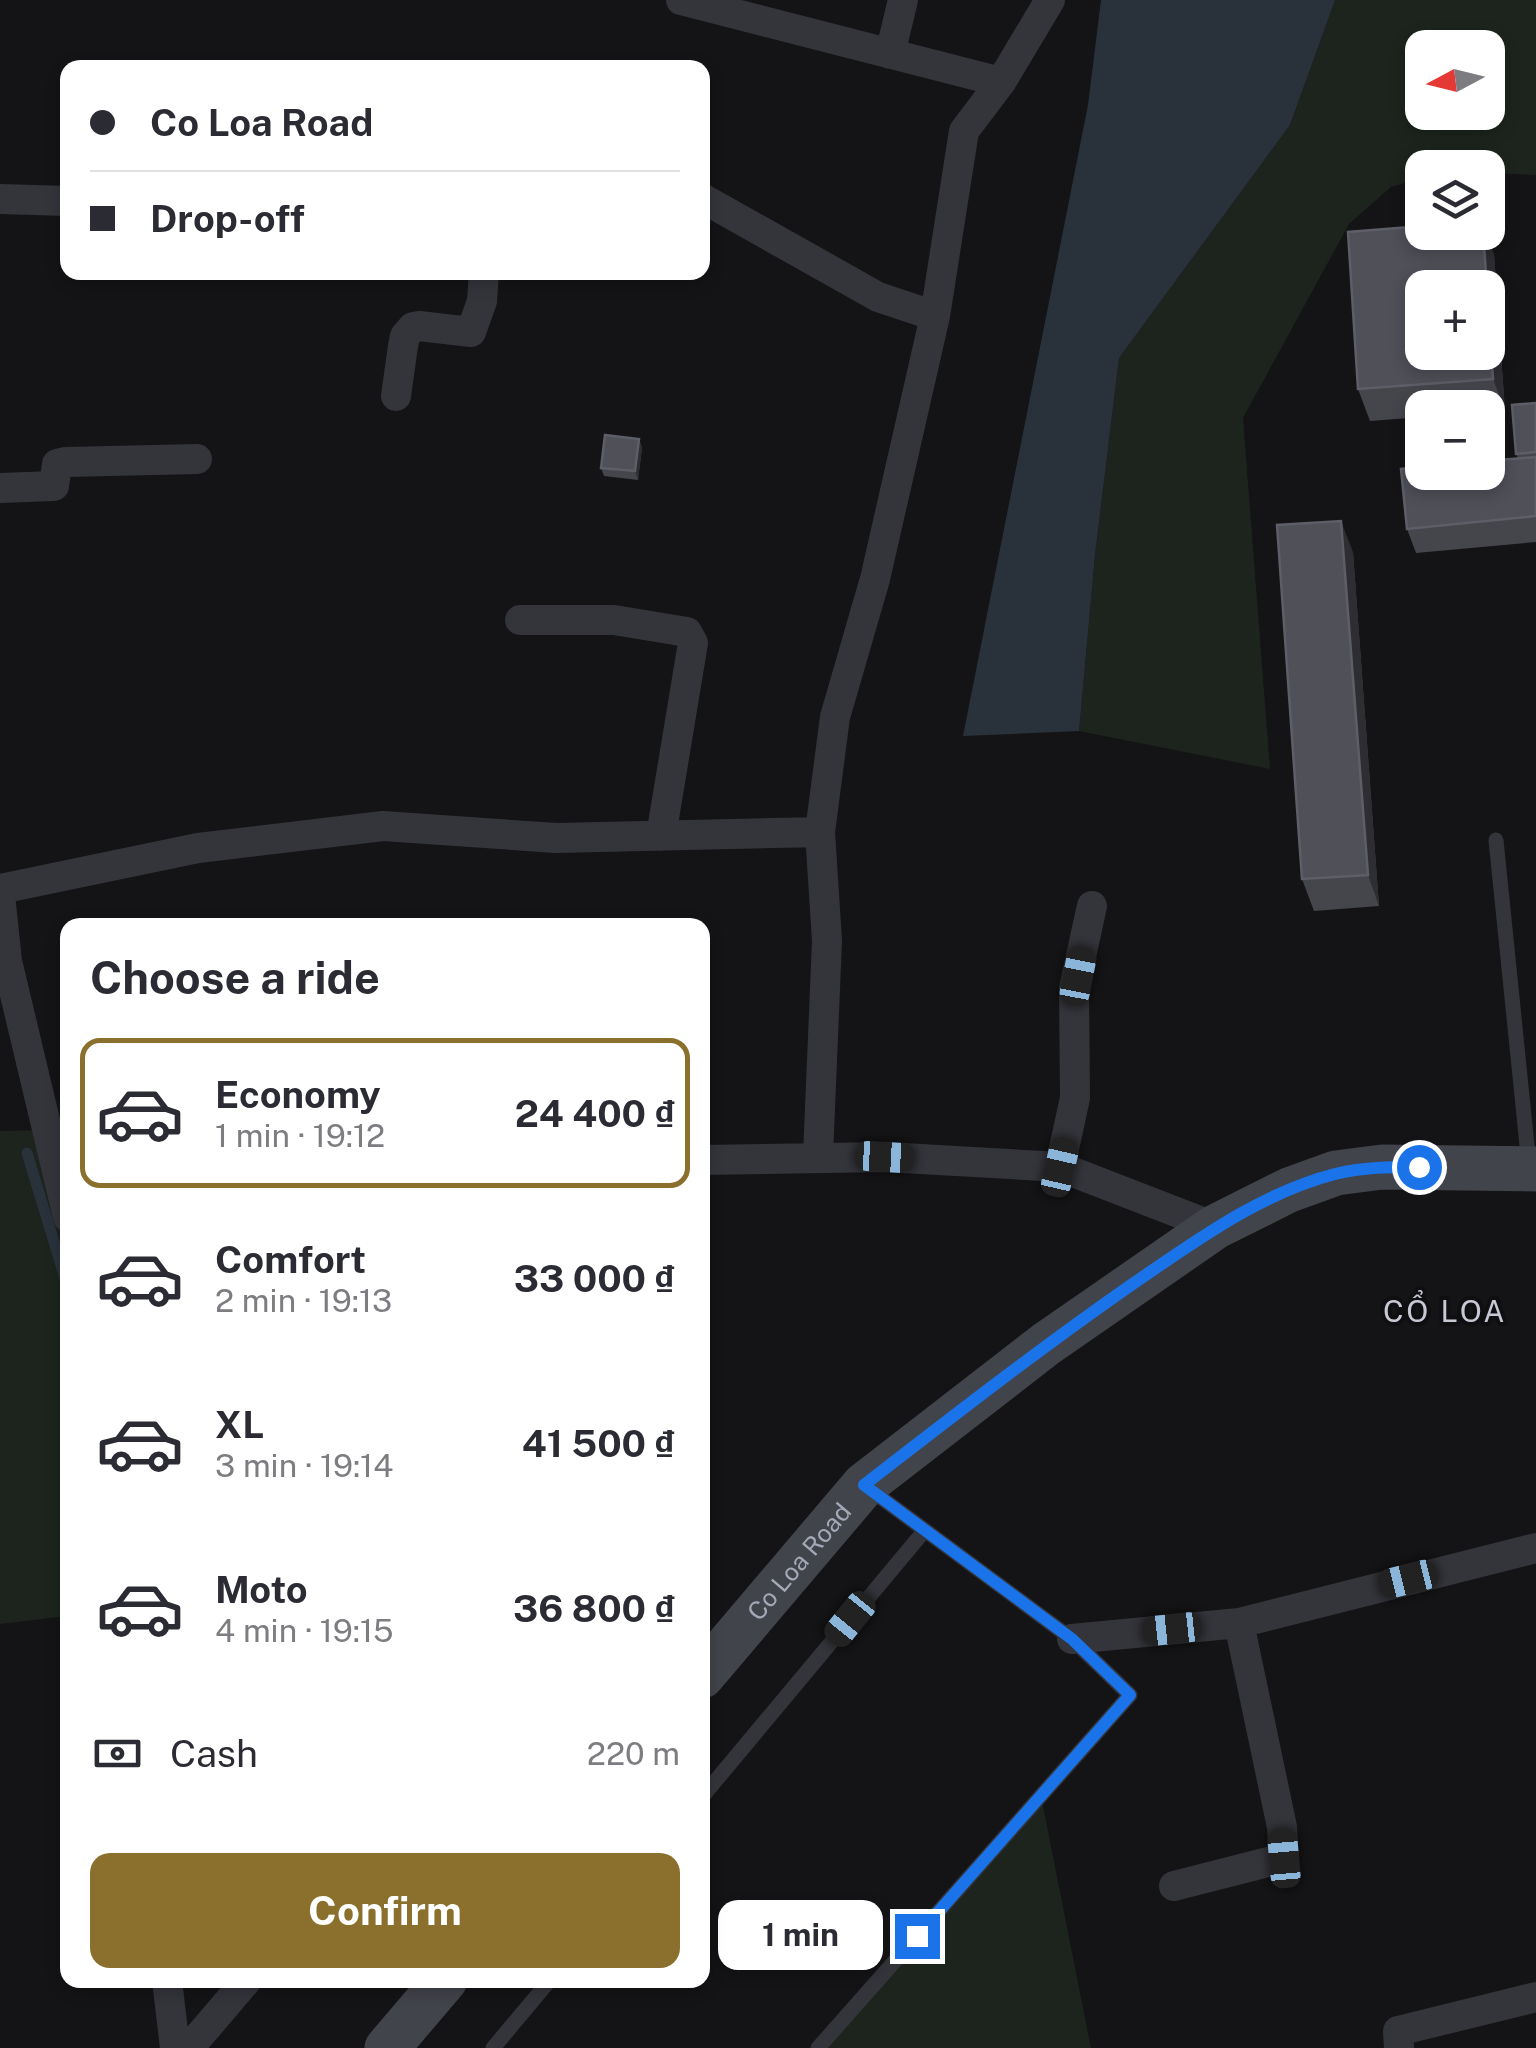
<!DOCTYPE html>
<html lang="en">
<head>
<meta charset="utf-8">
<style>
	:root { --surface:#fff; --page:#f7f7f7; --text:#2b2b33; --muted:#7c7c81; --line:#e1e1e2; --accent:#8a702c }
	body { margin:0; font-family:"Public Sans",sans-serif; background:var(--page); color:var(--text); height:100vh; display:flex; flex-direction:column; font-size:38px; white-space:nowrap }
	* { box-sizing:border-box; margin:0 }
	p { font-size:32px; color:var(--muted) }
	.icon { flex:none; width:55px; height:55px; fill:none; stroke:currentColor; stroke-width:2; stroke-linecap:round; stroke-linejoin:round }
	.map { position:relative; flex:1; overflow:hidden }
	.details { position:absolute; left:60px; top:918px; width:650px; height:1070px; display:flex; flex-direction:column; background:var(--surface); border-radius:20px; box-shadow:0 5px 15px #0003 }
	.details>* { flex:none }
	.banner { position:absolute; left:60px; top:60px; width:650px; height:220px; border-radius:20px; box-shadow:0 5px 15px #0003; display:grid; align-content:center; height:220px; padding:0 30px; background:var(--surface) }
	.needle { width:65px; rotate:263deg }
	.tools { position:absolute; left:1405px; top:30px; display:grid; gap:20px }
	.tools a { display:grid; place-items:center; width:100px; height:100px; border-radius:20px; background:var(--surface); box-shadow:0 5px 15px #0003; font-size:50px }
	.end { position:absolute; width:45px; height:45px; margin:-22px; border:12px solid #1a73e8; background:#fff; box-shadow:0 0 0 5px #fff }
	.from { border-radius:50% }
	.bubble { position:absolute; height:70px; border-radius:20px; background:var(--surface); box-shadow:0 5px 15px #0003; font-size:32px; font-weight:700; line-height:70px; text-align:center }
	.car { position:absolute; width:30px; height:60px; margin:-30px -15px; border-radius:12px; box-shadow:0 0 8px 2px #0007; background:linear-gradient(#222 24%,#8ab4d8 0 40%,#222 0 76%,#8ab4d8 0 86%,#222 0) }
	.banner b { display:flex; align-items:center; gap:35px; height:95px; font-size:38px }
	.banner b+b { border-top:2px solid var(--line) }
	.banner i { width:25px; height:25px; background:var(--text) }
	ul { padding:0; list-style:none }
	li { display:flex; align-items:center; gap:30px; height:150px; margin:0 20px 15px; padding:0 10px; border:5px solid transparent; border-radius:20px }
	li div { flex:1 }
	li b { display:block; font-size:38px }
	li em { font-style:normal; font-weight:700 }
	li.active { border-color:var(--accent) }
	li>.icon { width:90px; height:90px; stroke-width:1.5 }
	h2 { padding:0 30px; font-size:45px; line-height:120px }
	.pay { display:flex; align-items:center; gap:25px; height:110px; padding:0 30px; font-size:38px }
	.pay p { margin-inline-start:auto }
	.cta { display:flex; gap:20px; margin-top:auto; padding:20px 30px }
	.cta a { flex:1; height:115px; border-radius:20px; background:var(--accent); color:#fff; font-size:40px; font-weight:700; line-height:115px; text-align:center }
	.map>svg:first-child { display:block }
</style>
</head>
<body>
<div class="map">
<svg width="1536" height="2048" viewBox="0 0 1536 2048">
	<rect width="100%" height="100%" fill="#141416"/>
	<path fill="#1c241d" fill-rule="evenodd" d="M1335 0H1536V175L1488 173V168H1422V178L1391 187 1349 224 1243 418 1270 769 1079 731 1095 555 1119 358 1290 125ZM1422 48H1488V112H1422Z
		M47 1130 68 1217 67 1616 0 1624V1131Z
		M1041 1796 1091 2048H818Z"/>
	<path fill="#29323b" d="M1101 0H1335L1290 125 1119 358 1095 555 1079 731 963 736 1088 105Z"/>
	<g fill="none" stroke-linecap="round" stroke-linejoin="round">
		<path stroke="#29323b" stroke-width="11" d="M27 1153 68 1288"/>
		<path stroke="#34353b" stroke-width="15" d="M1496 840 1529 1165
			M702 1797 925 1530
			M493 2048 550 1980
			M818 2048 1130 1695 1072 1639 868 1488"/>
		<path stroke="#34353b" stroke-width="30" d="M681 0 1001 82
			M890 54 903 0
			M702 198 878 297 935 316
			M0 199 68 201
			M396 396 403 346 405 336 413 327 419 326 471 332 482 301 484 272
			M0 488 54 486 57 464 66 462 197 459
			M520 620H614L687 632 693 643 661 836
			M0 889 198 848 383 826 556 838 820 832
			M0 895 7 961 68 1217
			M818 1156 827 941 820 832 835 717 875 579 935 316 964 131 1001 82 1050 0
			M702 1160 885 1157 1060 1167 1215 1227
			M1060 1167 1075 1098 1074 988 1092 906
			M1072 1639 1239 1623 1536 1548
			M1174 1886 1284 1858 1282 1827 1239 1623
			M167 1980 175 2048
			M189 2048 247 1980
			M1399 2048 1398 2031 1536 1997"/>
		<g stroke="#42444b" stroke-width="45">
			<path id="s1" d="M702 1676 864 1485 1046 1344 1215 1227 1289 1190 1336 1173 1382 1167 1536 1169"/>
			<path d="M387 2048 445 1980"/>
		</g>
	</g>
	<path fill="#45454c" d="M1494 254 1505 411 1488 412V408H1422V417L1370 421 1358 389Z
		M1536 403V542L1416 553 1407 529 1518 458 1516 454Z
		M639 439 642 448 638 480 604 476 601 468Z
		M1353 552 1379 906 1314 911 1302 879Z"/>
	<path fill="#2d2d32" d="M1483 232H1486L1494 254 1505 411 1493 379Z
		M639 439 642 448 638 480 635 471Z
		M1341 521 1353 552 1379 906 1368 875Z"/>
	<path fill="#4f5058" stroke="#5d5e67" stroke-width="2.5" d="M1422 226V232H1483L1487 288H1422V352H1488V299L1493 379 1358 389 1348 232Z
		M1536 403V452L1516 454 1512 405Z
		M605 435 639 439 635 471 601 468Z
		M1536 457V516L1407 529 1401 469 1422 467V472H1488V461Z
		M1341 521 1368 875 1302 879 1277 525Z"/>
	<g fill="none" stroke-linecap="round" stroke-linejoin="round">
		<path stroke="#1a73e8" stroke-width="12" d="M917 1936 1130 1695 1072 1639 864 1485C953 1416 1042 1347 1134 1283 1197 1240 1261 1193 1335 1174 1363 1167 1391 1167 1419 1167"/>
	</g>
	<g text-anchor="middle" stroke-width="8" stroke-linejoin="round" paint-order="stroke">
		<g font-size="25" fill="#a4a9b8" stroke="#0f0f11">
			<text dy="9" stroke="none"><textPath href="#s1" startOffset="150">Co Loa Road</textPath></text>
		</g>
		<g font-size="30" letter-spacing="2.5" fill="#c6c8d3" stroke="#0f0f11">
			<text x="1445" y="1322">CỔ LOA</text>
		</g>
	</g>
</svg>
<div class="tools">
<a><svg class="needle" viewBox="-14 -14 28 28"><path d="M0-13l5 13h-10z" fill="#e53935"/><path d="M0 13l5-13h-10z" fill="#7c7c81"/></svg></a>
<a><svg class="icon" aria-label="layers" viewBox="0 0 24 24"><path d="M12 4l9 5-9 5-9-5zM3 14l9 5 9-5"/></svg></a>
<a>+</a>
<a>−</a>
</div>
<i class="end from" style="left:1419px;top:1167px"></i>
<i class="end" style="left:917px;top:1936px"></i>
<div class="bubble" style="left:718px;top:1900px;width:165px">1 min</div>
<i class="car" style="left:1078px;top:976px;rotate:11deg"></i>
<i class="car" style="left:885px;top:1157px;rotate:93deg"></i>
<i class="car" style="left:1060px;top:1167px;rotate:13deg"></i>
<i class="car" style="left:1408px;top:1579px;rotate:256deg"></i>
<i class="car" style="left:850px;top:1619px;rotate:219deg"></i>
<i class="car" style="left:1172px;top:1629px;rotate:264deg"></i>
<i class="car" style="left:1284px;top:1858px;rotate:355deg"></i>
<div class="banner">
<b><i class="from"></i>Co Loa Road</b>
<b><i></i>Drop-off</b>
</div>
<section class="details">
<h2>Choose a ride</h2>
<ul>
<li class="active"><svg class="icon" aria-label="car" viewBox="0 0 24 24"><path d="M5 17H2v-5l4-1 3-4h7l3 4 3 1v5h-3M9 17h6M6 11h13"/><circle cx="7" cy="17" r="2"/><circle cx="17" cy="17" r="2"/></svg><div><b>Economy</b><p>1 min · 19:12</p></div><em>24 400 ₫</em></li>
<li><svg class="icon" aria-label="car" viewBox="0 0 24 24"><path d="M5 17H2v-5l4-1 3-4h7l3 4 3 1v5h-3M9 17h6M6 11h13"/><circle cx="7" cy="17" r="2"/><circle cx="17" cy="17" r="2"/></svg><div><b>Comfort</b><p>2 min · 19:13</p></div><em>33 000 ₫</em></li>
<li><svg class="icon" aria-label="car" viewBox="0 0 24 24"><path d="M5 17H2v-5l4-1 3-4h7l3 4 3 1v5h-3M9 17h6M6 11h13"/><circle cx="7" cy="17" r="2"/><circle cx="17" cy="17" r="2"/></svg><div><b>XL</b><p>3 min · 19:14</p></div><em>41 500 ₫</em></li>
<li><svg class="icon" aria-label="car" viewBox="0 0 24 24"><path d="M5 17H2v-5l4-1 3-4h7l3 4 3 1v5h-3M9 17h6M6 11h13"/><circle cx="7" cy="17" r="2"/><circle cx="17" cy="17" r="2"/></svg><div><b>Moto</b><p>4 min · 19:15</p></div><em>36 800 ₫</em></li>
</ul>
<div class="pay"><svg class="icon" aria-label="cash" viewBox="0 0 24 24"><path d="M3 7h18v10H3z"/><circle cx="12" cy="12" r="2"/></svg>Cash<p>220 m</p></div>
<div class="cta"><a>Confirm</a></div>
</section>
</div>
</body>
</html>
